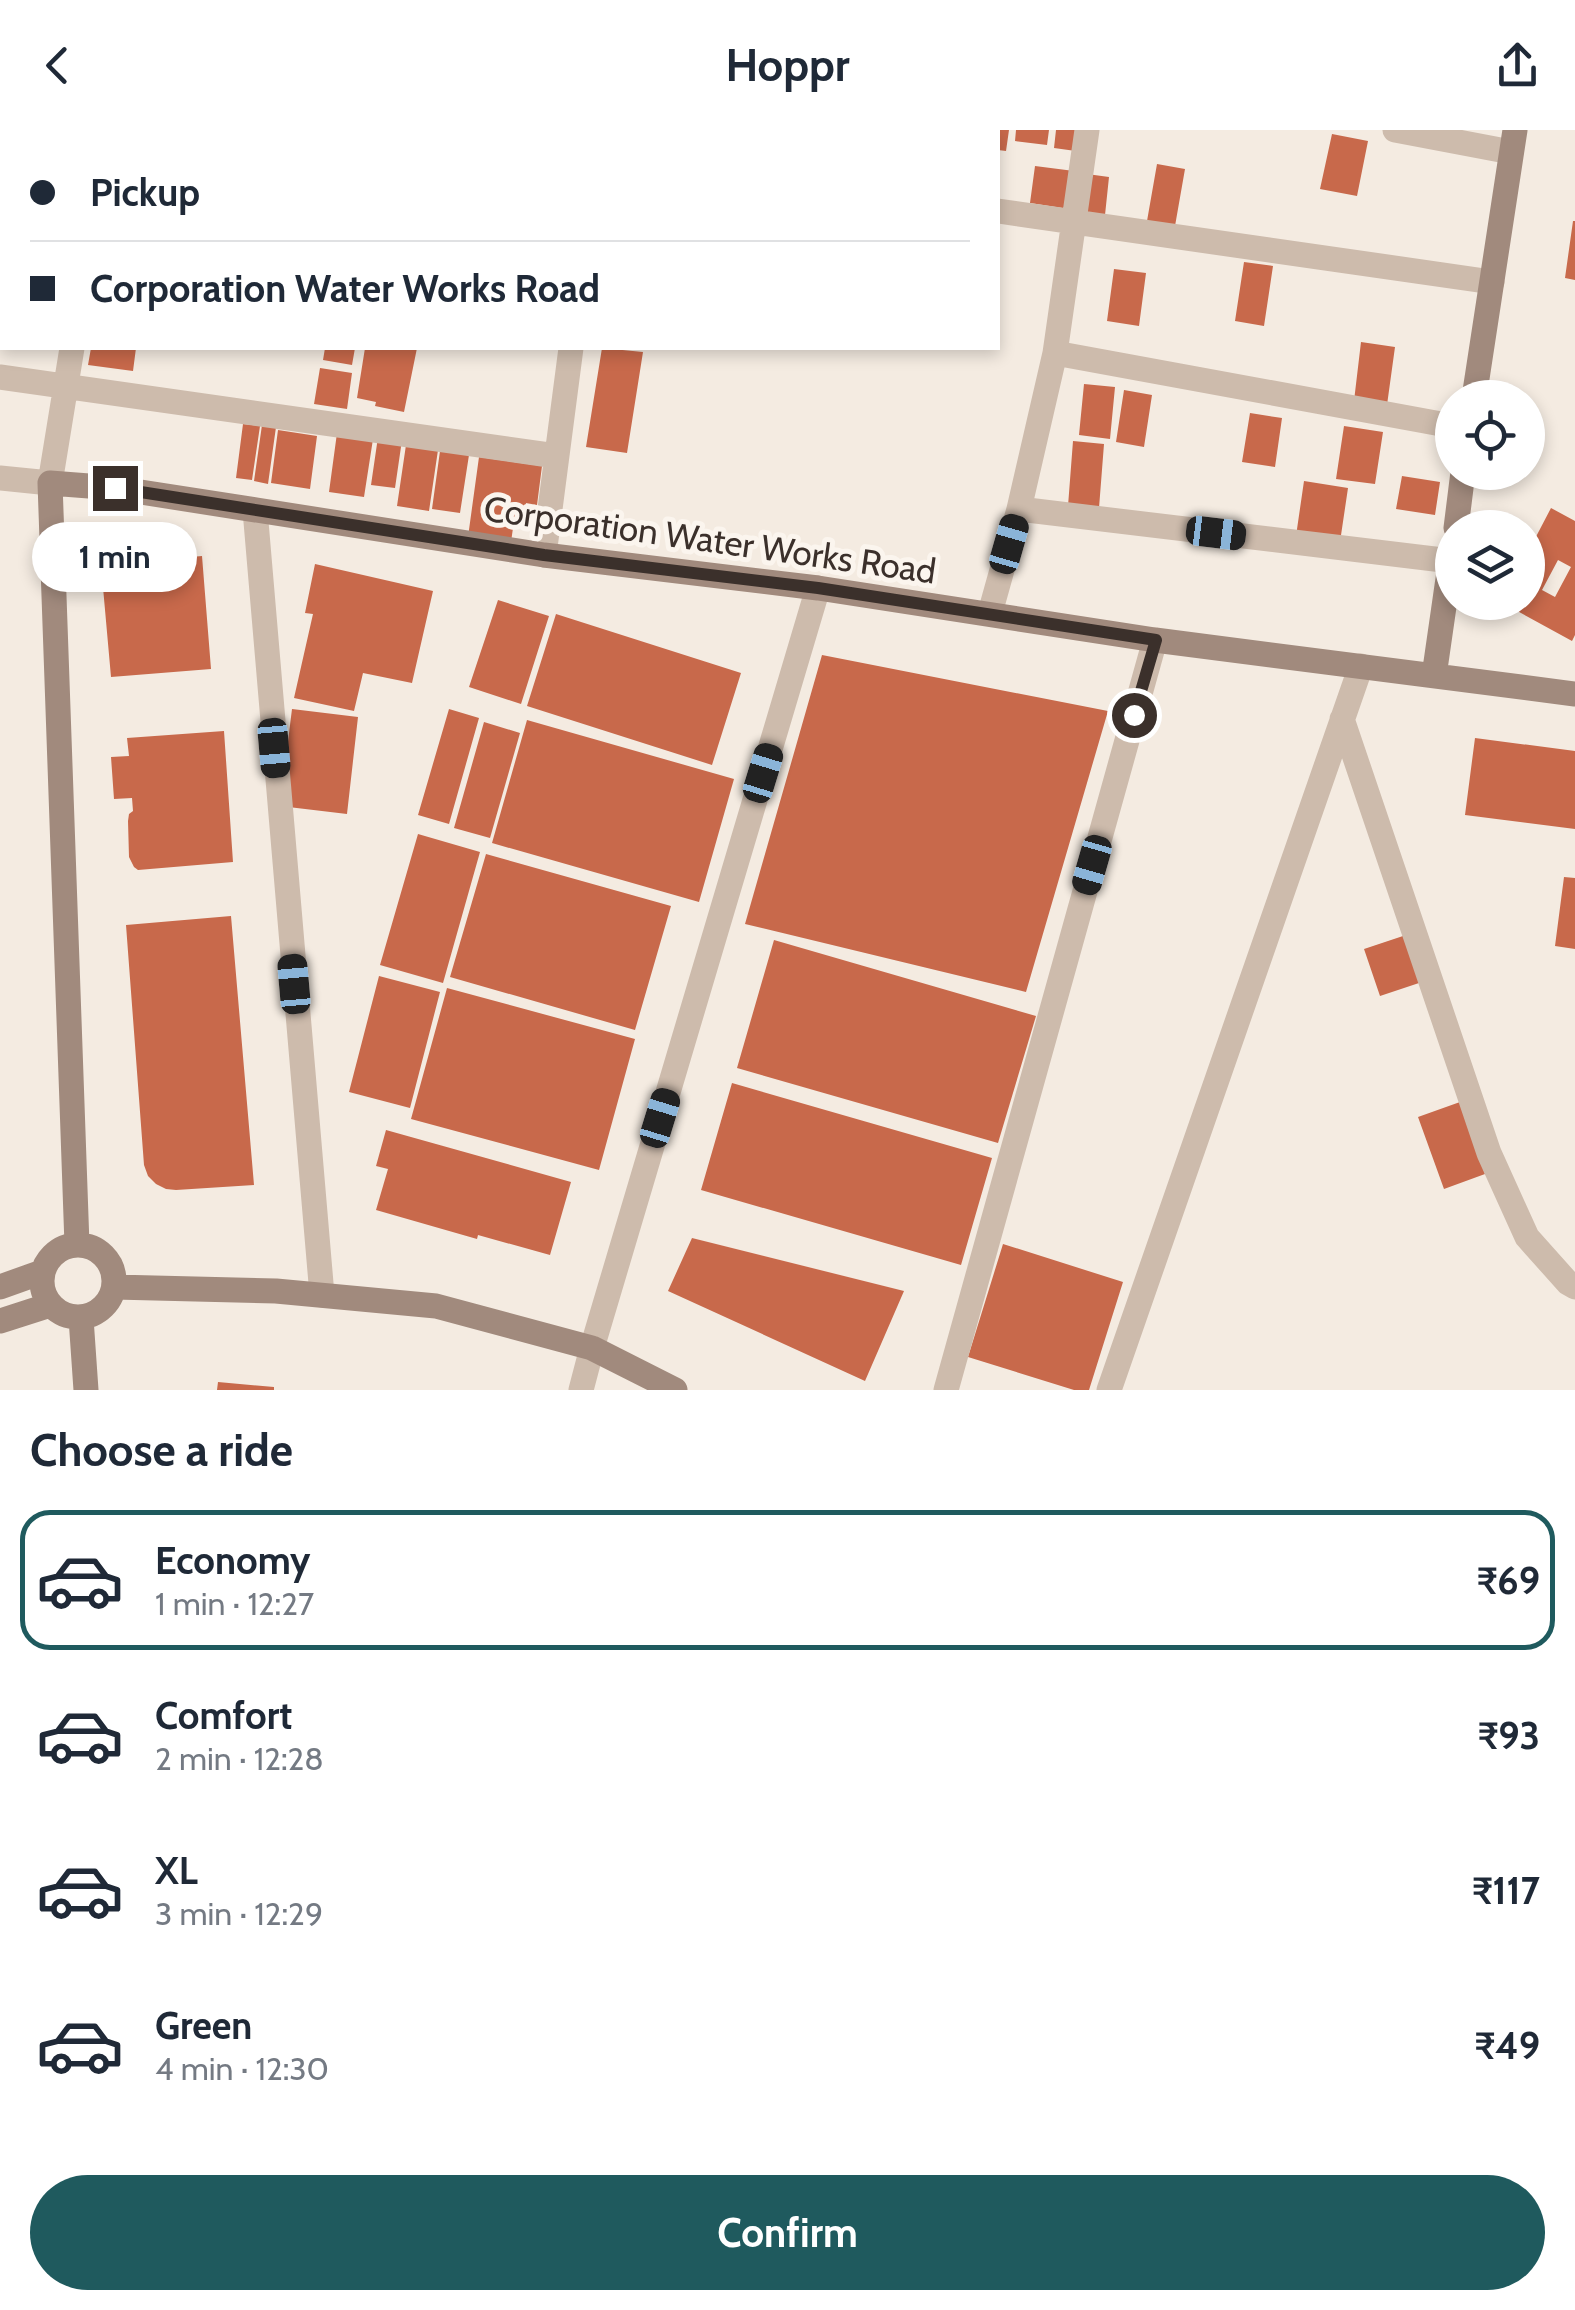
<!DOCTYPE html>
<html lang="en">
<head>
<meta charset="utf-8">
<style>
	:root { --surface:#fff; --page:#f6f6f7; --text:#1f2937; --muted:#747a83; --line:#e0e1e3; --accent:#1f5a5e }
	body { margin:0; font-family:Cabin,sans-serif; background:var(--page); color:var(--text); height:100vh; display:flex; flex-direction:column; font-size:38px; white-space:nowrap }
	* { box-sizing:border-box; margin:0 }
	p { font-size:32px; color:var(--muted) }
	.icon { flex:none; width:55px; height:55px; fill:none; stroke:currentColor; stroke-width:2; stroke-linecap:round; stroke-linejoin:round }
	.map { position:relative; height:1260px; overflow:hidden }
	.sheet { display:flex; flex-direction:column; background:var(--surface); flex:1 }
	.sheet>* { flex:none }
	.hud { position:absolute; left:0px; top:0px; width:1000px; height:220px; box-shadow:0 5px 15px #0003; display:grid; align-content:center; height:220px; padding:0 30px; background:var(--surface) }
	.fabs { position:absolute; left:1435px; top:250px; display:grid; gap:20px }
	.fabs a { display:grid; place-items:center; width:110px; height:110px; border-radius:50%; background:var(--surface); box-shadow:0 5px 15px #0003; font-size:50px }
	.end { position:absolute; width:45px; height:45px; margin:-22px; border:12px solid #3b302b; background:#fff; box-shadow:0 0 0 5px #fff }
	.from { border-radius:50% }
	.bubble { position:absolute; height:70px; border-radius:35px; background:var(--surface); box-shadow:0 5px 15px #0003; font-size:32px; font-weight:800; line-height:70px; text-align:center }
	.car { position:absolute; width:30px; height:60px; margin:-30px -15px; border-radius:12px; box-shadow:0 0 8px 2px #0007; background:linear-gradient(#222 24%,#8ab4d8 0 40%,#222 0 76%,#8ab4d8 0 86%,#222 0) }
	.hud b { display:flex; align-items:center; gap:35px; height:95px; font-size:38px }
	.hud b+b { border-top:2px solid var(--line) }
	.hud i { width:25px; height:25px; background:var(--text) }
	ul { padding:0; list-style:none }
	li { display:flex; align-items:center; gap:30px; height:140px; margin:0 20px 15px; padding:0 10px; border:5px solid transparent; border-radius:30px }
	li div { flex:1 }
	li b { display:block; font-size:38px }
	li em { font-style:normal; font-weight:800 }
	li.on { border-color:var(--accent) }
	li>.icon { width:90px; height:90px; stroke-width:1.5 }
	h2 { padding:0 30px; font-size:45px; line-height:120px }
	.action { display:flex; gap:20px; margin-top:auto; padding:20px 30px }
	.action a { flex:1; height:115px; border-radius:60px; background:var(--accent); color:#fff; font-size:40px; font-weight:800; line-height:115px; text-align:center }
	header { display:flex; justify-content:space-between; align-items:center; height:130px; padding:0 30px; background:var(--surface); font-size:45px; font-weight:800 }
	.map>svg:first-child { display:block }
</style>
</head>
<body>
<header><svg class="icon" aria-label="back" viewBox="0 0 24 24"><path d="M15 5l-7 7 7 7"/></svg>Hoppr<svg class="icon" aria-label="share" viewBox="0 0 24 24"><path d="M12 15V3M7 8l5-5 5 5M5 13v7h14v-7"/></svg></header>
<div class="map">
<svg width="1575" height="1260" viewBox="0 0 1575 1260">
	<rect width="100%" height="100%" fill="#f4ebe1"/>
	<path fill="#c8694b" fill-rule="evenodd" d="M998 0H1009L1006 21 998 20Z
		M1016 0H1049L1047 15 1015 11Z
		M1056 0H1085L1083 22 1054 18Z
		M1332 4 1368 11 1357 66 1320 59Z
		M1157 34 1185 39 1175 96 1147 91Z
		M1035 36 1074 41 1069 79 1030 73Z
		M1087 44 1109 47 1105 85 1083 83Z
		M1573 91H1575V150L1565 148Z
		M1244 132 1273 136 1264 196 1235 191Z
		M1114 139 1146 143 1139 196 1107 191Z
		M1361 212 1395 217 1387 275 1354 271Z
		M91 218H136L133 241 88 235Z
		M325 218H355L352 235 323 230Z
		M365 218H417L404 282 375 276 376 272 357 268Z
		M602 218 643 222 627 323 586 317Z
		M320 238 352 243 347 279 314 274Z
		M1084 254 1115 257 1110 309 1079 305Z
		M1124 260 1152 265 1144 317 1116 312Z
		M1250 283 1282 288 1275 337 1242 332Z
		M243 294 260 296 252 350 236 348Z
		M262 295 276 297 268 354 254 351Z
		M1344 296 1383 302 1375 354 1336 349Z
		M278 300 317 306 310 359 271 353Z
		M337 303 373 309 364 367 329 362Z
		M378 307 402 310 395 358 371 355Z
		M1073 311 1104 314 1099 378 1068 376Z
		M406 315 438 320 429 381 397 376Z
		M440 321 469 325 460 383 432 379Z
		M479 327 542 336 537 375 526 373 523 392 514 391 511 412 468 407Z
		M1402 346 1440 352 1435 385 1396 379Z
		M1304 351 1348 358 1340 412 1296 406Z
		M1551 378 1575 391V505L1572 511 1501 472H1528V422ZM1558 430 1571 437 1555 467 1542 460Z
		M202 426 211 539 111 547 101 435Z
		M315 434 433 461 412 553 363 543 354 581 294 568 313 484 305 483Z
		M498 470 549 486 521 574 469 557Z
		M556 484 741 543 712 635 527 576Z
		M822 525 1108 581 1026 862 745 794Z
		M292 579 358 587 347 684 280 676Z
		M449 579 479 588 449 694 418 685Z
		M527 590 734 649 699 772 492 713Z
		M484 592 520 603 490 708 454 698Z
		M224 601 233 732 138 740 134 737 129 727 128 691 129 684 133 681 132 668 114 669 111 627 129 626 127 608Z
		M1475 608 1575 621V699L1465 685Z
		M418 704 480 722 443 853 380 835Z
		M486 724 671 776 635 900 450 847Z
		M1564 747 1575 748V819L1555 816Z
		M231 786 254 1055 176 1060 166 1059 156 1054 148 1046 144 1035 126 795Z
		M1406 805 1422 852 1380 866 1364 819Z
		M774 810 1036 886 998 1013 737 938Z
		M379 846 440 862 410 978 349 962Z
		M447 858 635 909 599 1040 411 989Z
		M732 953 992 1028 961 1135 701 1060Z
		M1460 972 1485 1044 1444 1059 1418 987Z
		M386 1000 571 1052 550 1125 478 1105 477 1109 376 1080 388 1039 376 1036Z
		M692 1108 904 1161 865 1251 668 1161Z
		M1003 1114 1123 1152 1089 1260H1074L968 1227Z
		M218 1252 274 1257V1260H217Z"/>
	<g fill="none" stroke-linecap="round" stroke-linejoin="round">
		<path stroke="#cdbbac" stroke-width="25" d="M463 0 479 2
			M1395 0 1511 22
			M107 2 108 0
			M598 2V0
			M0 71 2 72
			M998 81 1492 152
			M1055 223 1452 296
			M0 247 556 326
			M0 348 50 353 72 218
			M1019 379 1451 431
			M255 380 322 1165
			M544 425 571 218
			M990 483 1019 379 1055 223 1087 0
			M1342 589 1489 1023 1527 1107 1568 1153 1575 1157
			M581 1260 592 1218 818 458
			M946 1260 1155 510
			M1109 1260 1361 536"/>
		<path stroke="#a18a7d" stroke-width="25" d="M1474 268 1515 0
			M1456 398 1463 342
			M1434 546 1452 421
			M42 1151a36 36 0 1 1 72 0a36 36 0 1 1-72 0Z
			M77 1115 50 353 115 358 544 425 818 458 1155 510 1575 564
			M0 1157 42 1142
			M114 1157 276 1161 436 1176 592 1218 675 1260
			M81 1188 86 1260
			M0 1191 50 1175"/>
	</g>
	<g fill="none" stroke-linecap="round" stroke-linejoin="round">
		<path stroke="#3b302b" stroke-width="12" d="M115 358 544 425 818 458 1156 510 1134 585"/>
	</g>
	<g text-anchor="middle" stroke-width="10" stroke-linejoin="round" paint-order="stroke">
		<g font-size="35" fill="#3b302b" stroke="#fbf5ee">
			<text transform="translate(710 410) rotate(8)" y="12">Corporation Water Works Road</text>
		</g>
	</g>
</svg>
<div class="fabs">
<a><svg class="icon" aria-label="locate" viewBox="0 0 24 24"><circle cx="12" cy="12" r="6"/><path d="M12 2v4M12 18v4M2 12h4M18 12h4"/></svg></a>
<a><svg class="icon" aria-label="layers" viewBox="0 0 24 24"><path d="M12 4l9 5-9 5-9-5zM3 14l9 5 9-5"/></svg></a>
</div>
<i class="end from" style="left:1134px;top:585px"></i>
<i class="end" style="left:115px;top:358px"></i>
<div class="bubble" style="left:32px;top:392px;width:165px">1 min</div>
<i class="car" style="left:1216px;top:403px;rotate:97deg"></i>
<i class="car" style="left:1009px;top:414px;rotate:16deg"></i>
<i class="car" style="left:274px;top:618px;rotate:175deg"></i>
<i class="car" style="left:763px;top:643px;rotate:17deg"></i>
<i class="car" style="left:1092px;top:735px;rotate:196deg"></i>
<i class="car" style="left:294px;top:854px;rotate:355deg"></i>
<i class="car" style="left:660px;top:988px;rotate:17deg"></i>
<div class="hud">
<b><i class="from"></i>Pickup</b>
<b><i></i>Corporation Water Works Road</b>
</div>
</div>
<section class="sheet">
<h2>Choose a ride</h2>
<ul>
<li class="on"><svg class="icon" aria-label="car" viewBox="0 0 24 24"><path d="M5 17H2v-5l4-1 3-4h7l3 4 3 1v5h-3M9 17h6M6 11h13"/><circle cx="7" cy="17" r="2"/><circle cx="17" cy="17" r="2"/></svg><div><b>Economy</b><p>1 min · 12:27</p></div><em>₹69</em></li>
<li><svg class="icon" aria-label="car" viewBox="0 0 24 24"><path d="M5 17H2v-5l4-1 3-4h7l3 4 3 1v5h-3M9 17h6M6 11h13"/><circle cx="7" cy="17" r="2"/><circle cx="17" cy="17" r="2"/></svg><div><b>Comfort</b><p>2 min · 12:28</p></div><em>₹93</em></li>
<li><svg class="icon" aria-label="car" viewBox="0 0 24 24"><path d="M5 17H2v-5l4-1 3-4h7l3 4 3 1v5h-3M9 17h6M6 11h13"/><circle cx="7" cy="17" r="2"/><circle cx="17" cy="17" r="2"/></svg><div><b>XL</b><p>3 min · 12:29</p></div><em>₹117</em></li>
<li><svg class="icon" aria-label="car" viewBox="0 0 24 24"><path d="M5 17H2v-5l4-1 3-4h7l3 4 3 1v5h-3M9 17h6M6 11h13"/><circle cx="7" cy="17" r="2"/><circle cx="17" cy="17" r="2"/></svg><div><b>Green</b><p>4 min · 12:30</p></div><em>₹49</em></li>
</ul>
<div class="action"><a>Confirm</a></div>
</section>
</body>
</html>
